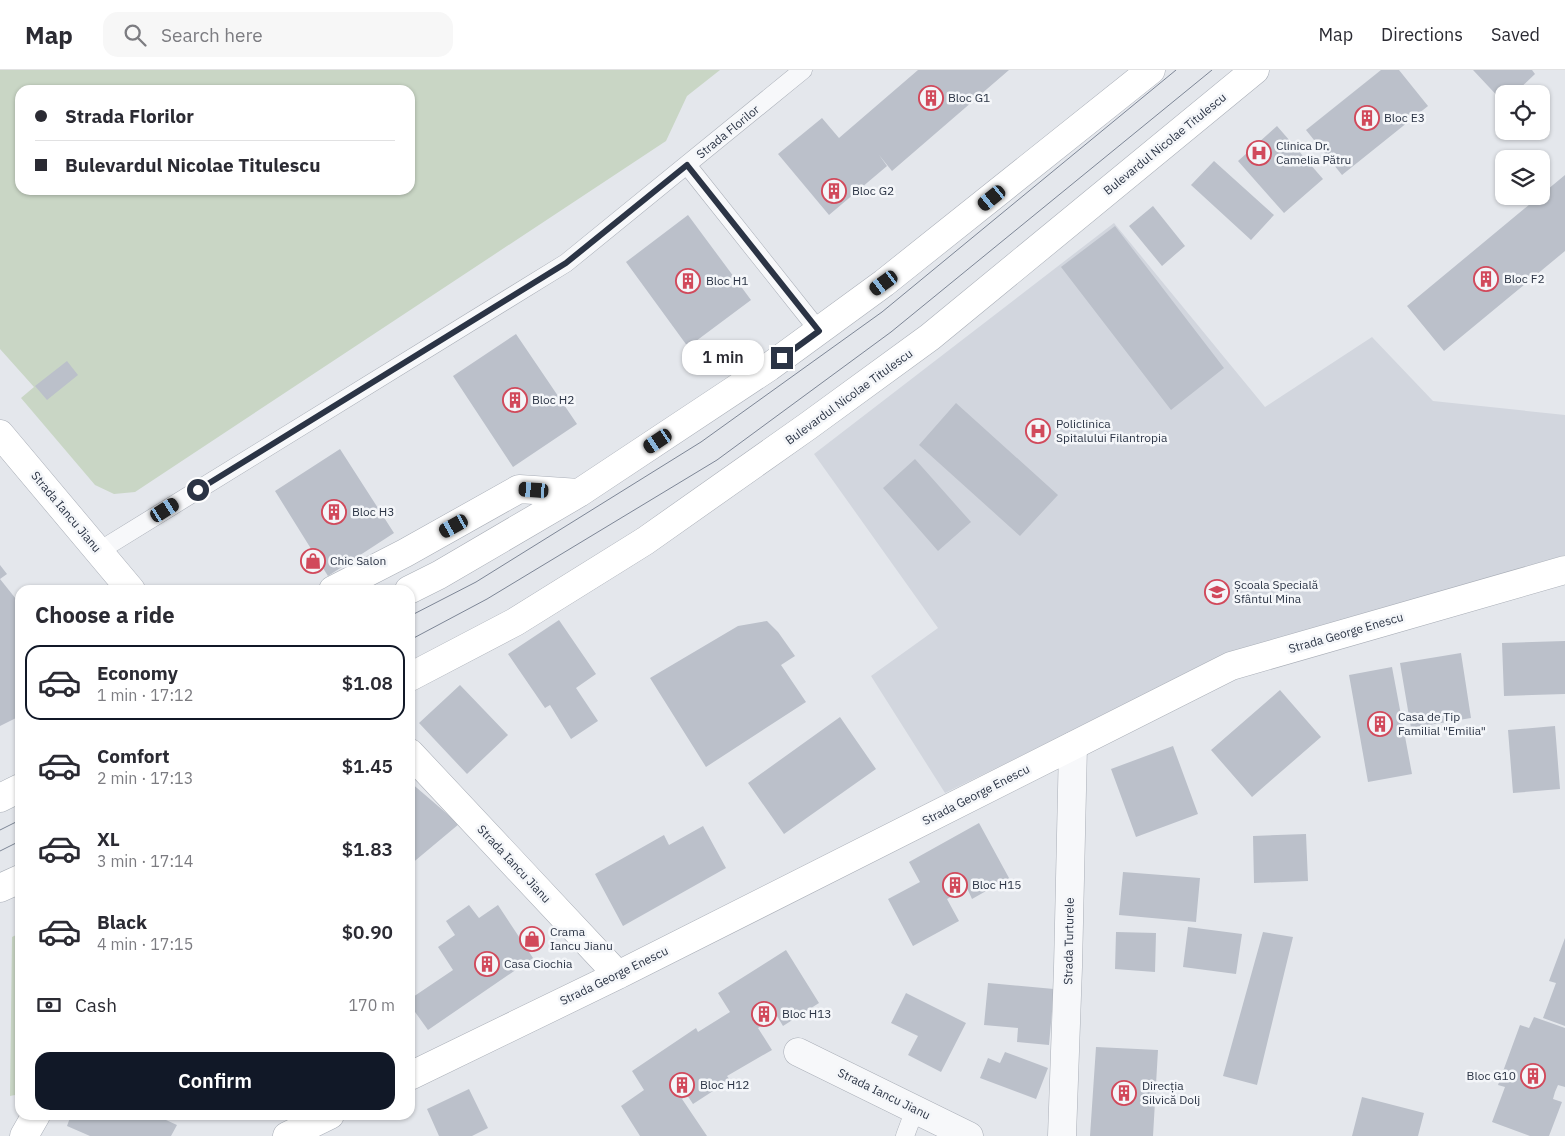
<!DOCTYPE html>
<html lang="en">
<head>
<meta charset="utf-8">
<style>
	:root { --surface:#fff; --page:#f7f7f7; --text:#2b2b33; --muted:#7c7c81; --line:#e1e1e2; --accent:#111827 }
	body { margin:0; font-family:"IBM Plex Sans",sans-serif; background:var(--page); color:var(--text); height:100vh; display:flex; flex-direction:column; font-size:19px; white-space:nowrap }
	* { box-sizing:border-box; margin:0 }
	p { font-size:16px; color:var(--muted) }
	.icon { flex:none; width:28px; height:28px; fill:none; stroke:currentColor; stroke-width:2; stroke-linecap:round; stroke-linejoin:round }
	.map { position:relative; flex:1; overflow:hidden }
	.sheet { position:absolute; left:15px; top:515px; width:400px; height:535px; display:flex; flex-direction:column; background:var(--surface); border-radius:15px; box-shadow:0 1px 4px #0004 }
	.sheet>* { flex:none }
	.banner { position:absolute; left:15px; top:15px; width:400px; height:110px; border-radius:15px; box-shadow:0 1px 4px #0004; display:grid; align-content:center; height:110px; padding:0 20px; background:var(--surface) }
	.controls { position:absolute; left:1495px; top:15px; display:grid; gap:10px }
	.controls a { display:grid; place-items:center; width:55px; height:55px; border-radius:10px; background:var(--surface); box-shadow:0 1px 4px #0004; font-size:25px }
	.end { position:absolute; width:22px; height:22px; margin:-11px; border:6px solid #2b3445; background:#fff; box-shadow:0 0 0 2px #fff }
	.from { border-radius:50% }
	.bubble { position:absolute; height:35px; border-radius:15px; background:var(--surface); box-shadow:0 1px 4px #0004; font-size:16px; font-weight:600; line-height:35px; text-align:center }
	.car { position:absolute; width:15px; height:30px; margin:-15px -8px; border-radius:6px; box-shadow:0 0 4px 1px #0007; background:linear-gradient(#222 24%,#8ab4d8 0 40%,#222 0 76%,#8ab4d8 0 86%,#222 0) }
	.banner b { display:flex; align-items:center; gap:18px; height:48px; font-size:19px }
	.banner b+b { border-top:1px solid var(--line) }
	.banner i { width:12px; height:12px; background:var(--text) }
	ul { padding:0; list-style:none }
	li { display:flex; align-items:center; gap:15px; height:75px; margin:0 10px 8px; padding:0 10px; border:2px solid transparent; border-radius:15px }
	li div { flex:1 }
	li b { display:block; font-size:19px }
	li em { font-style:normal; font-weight:600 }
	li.active { border-color:var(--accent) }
	li>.icon { width:45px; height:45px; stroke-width:1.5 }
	h2 { padding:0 20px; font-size:22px; line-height:60px }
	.pay { display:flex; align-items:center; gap:12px; height:55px; padding:0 20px; font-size:19px }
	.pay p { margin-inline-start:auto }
	.action { display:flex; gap:10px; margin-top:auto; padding:10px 20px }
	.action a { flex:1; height:58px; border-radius:15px; background:var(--accent); color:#fff; font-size:20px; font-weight:600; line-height:58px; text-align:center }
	header { display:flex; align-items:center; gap:30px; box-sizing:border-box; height:70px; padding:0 25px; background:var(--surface); border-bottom:1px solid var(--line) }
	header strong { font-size:24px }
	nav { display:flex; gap:28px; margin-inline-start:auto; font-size:18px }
	.search { width:350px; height:45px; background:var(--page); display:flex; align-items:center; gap:12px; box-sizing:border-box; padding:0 18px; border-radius:15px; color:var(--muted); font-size:19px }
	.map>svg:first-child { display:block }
</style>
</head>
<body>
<header>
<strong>Map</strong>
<div class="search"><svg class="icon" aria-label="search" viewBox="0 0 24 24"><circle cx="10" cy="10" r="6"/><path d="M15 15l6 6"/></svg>Search here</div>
<nav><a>Map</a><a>Directions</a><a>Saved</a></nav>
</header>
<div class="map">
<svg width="1565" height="1066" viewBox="0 0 1565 1066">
	<rect width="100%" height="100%" fill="#e4e7ec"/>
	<path fill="#d2d6de" d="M1114 153 1265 337 1372 267 1433 331 1565 345V485L1227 585 945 723 871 606 938 558 814 384Z"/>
	<path fill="#c9d6c5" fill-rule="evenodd" d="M0 0H720L687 26 666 71 135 422 114 424 95 415 21 328 34 317 0 279ZM20 20H410V120H20Z
		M20 863V1024L10 1026 12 867Z"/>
	<path fill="#bbc0ca" d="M918 0H1009L892 101 879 85 887 96 829 145 778 84 822 48 839 68Z
		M1381 0H1399L1428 36 1342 105 1306 60Z
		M1473 0H1532L1535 4 1514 24H1504V33Z
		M1277 56 1323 109 1284 143 1238 91Z
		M1214 91 1274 145 1251 170 1191 115Z
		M1565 105V181L1444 281 1407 236Z
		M1153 136 1185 176 1162 196 1129 156Z
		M688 145 751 230 688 277 626 192Z
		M1115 156 1224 298 1171 340 1061 197Z
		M516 264 577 354 513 397 453 306Z
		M67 291 78 305 47 330 35 316Z
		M956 333 1058 425 1020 466 919 375Z
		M340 379 394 463 328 506 275 421Z
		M915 389 971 452 938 481 883 418Z
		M0 495 7 504 0 509 20 534V646L0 656Z
		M559 550 596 604 576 618 598 651 571 669 550 635 545 638 508 584Z
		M767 551 778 562 795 586 781 595 806 632 706 697 650 608 738 556Z
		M1565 571V624L1504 626 1502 573Z
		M1461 583 1471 648 1411 658 1400 593Z
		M1392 597 1412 704 1368 712 1349 605Z
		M460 615 508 665 467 704 419 653Z
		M1280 620 1321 667 1252 727 1211 680Z
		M840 647 876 699 784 764 748 713Z
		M1555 656 1560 719 1513 723 1508 660Z
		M1173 676 1198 744 1136 767 1111 699Z
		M410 712 459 754 410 795Z
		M979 753 1009 808 972 829 967 818 947 829 959 851 913 876 888 829 920 812 909 792Z
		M703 756 726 798 623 856 595 804 664 765 669 775Z
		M1306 764 1308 811 1254 813 1253 766Z
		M1123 802 1200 808 1196 852 1119 845Z
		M469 835 479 848 498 835 533 888 428 960 410 935V929L453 900 438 877 455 865 446 851Z
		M1188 857 1242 864 1236 904 1183 897Z
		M1116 862 1156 863 1155 902 1115 899Z
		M1263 862 1293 867 1257 1015 1223 1006Z
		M1565 868V956L1543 948 1556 913 1549 911Z
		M786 880 819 933 783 956 777 946 758 958 772 980 727 1006 730 1010 693 1034 687 1025 682 1029 707 1066H640L621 1036 644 1020 632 1001 696 958 698 962 730 942 718 923Z
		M988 913 1054 919 1049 975 1017 972 1018 958 984 955Z
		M906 923 966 953 941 1002 908 985 918 966 891 953Z
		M1534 947 1565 958V1017L1558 1015 1555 1022 1553 1029 1562 1032 1549 1066H1530L1492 1052 1505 1017 1498 1015 1520 955 1529 958Z
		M1096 977 1158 980 1153 1066H1090Z
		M1005 982 1048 998 1036 1029 980 1008 988 988 1000 993Z
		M469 1019 488 1058 472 1066H439L427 1039Z
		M1362 1027 1424 1043 1418 1066H1352Z
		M71 1045H155L177 1055 171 1066H90L67 1056Z"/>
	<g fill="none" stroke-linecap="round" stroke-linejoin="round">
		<defs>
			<path id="lane" d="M687 95 819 261
				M99 481 566 193 803 0
				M905 1066 915 1039"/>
			<path id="street" d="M798 982 969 1066
				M1062 1066 1068 897 1073 676"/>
			<path id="secondary" d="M0 364 131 520
				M333 520 405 483 519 419 579 423
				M409 520 439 505 579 423 769 297 884 213 1151 0
				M410 607 515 552 645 471 808 356 930 267 1255 0
				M410 683 618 905
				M0 728 20 718
				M0 818 20 809
				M410 1006 618 905 1231 596 1565 500
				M24 1066 36 1045
				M287 1066 330 1045"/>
		</defs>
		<use href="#lane" stroke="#a9aeb7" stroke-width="19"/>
		<use href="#street" stroke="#a9aeb7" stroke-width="29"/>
		<use href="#secondary" stroke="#a9aeb7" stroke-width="29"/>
		<use href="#lane" stroke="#f7f8fa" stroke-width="18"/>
		<use href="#street" stroke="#f7f8fa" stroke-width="28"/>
		<use href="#secondary" stroke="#fff" stroke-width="28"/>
		<path stroke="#7d8696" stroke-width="1" d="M410 546 476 512 701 372 882 242 1176 0
			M410 570 487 529 717 390 891 262 1212 0
			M0 760 20 750
			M0 781 20 771"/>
	</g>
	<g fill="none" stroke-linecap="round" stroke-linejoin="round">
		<path stroke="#2b3445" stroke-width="6" d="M198 420 566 193 687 95 819 261 782 288"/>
	</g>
	<defs>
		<symbol id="building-ring" viewBox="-11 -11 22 22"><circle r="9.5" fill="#f4f6f9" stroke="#d1495b" stroke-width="1.5"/><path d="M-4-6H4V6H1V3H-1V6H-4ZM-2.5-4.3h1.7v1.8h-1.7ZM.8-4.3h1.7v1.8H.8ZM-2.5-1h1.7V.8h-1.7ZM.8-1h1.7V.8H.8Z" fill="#d1495b"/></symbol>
		<symbol id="hospital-ring" viewBox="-11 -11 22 22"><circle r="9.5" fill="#f4f6f9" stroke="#d1495b" stroke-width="1.5"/><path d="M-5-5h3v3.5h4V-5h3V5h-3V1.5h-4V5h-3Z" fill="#d1495b"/></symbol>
		<symbol id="shop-ring" viewBox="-11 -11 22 22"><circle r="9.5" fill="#f4f6f9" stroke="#d1495b" stroke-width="1.5"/><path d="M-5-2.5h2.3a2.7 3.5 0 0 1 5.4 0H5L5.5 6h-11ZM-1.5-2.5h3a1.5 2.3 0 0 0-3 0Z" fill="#d1495b"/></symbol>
		<symbol id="school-ring" viewBox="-11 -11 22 22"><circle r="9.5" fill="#f4f6f9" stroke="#d1495b" stroke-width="1.5"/><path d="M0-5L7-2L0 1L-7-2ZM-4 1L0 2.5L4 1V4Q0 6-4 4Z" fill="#d1495b"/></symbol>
	</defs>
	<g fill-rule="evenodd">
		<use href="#building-ring" x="917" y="14" width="28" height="28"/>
		<use href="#building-ring" x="1353" y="34" width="28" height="28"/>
		<use href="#hospital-ring" x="1245" y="69" width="28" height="28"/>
		<use href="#building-ring" x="820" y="107" width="28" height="28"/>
		<use href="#building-ring" x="1472" y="195" width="28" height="28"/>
		<use href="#building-ring" x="674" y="197" width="28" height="28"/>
		<use href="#building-ring" x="501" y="316" width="28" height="28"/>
		<use href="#hospital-ring" x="1024" y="347" width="28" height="28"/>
		<use href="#building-ring" x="320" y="428" width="28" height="28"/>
		<use href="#shop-ring" x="299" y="477" width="28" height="28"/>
		<use href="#school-ring" x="1203" y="508" width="28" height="28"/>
		<use href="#building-ring" x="1366" y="640" width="28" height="28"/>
		<use href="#building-ring" x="941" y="801" width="28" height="28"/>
		<use href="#shop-ring" x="518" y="855" width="28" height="28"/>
		<use href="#building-ring" x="473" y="880" width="28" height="28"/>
		<use href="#building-ring" x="750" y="930" width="28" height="28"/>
		<use href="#building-ring" x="1519" y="992" width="28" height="28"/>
		<use href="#building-ring" x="668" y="1001" width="28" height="28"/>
		<use href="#building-ring" x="1110" y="1009" width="28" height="28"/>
	</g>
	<g text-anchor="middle" stroke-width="5" stroke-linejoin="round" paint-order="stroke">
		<g font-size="12" fill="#2b3445" stroke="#f4f6f9" text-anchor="start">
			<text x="948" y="32">Bloc G1</text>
			<text x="1384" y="52">Bloc E3</text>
			<text x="1276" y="80">Clinica Dr.<tspan x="1276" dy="14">Camelia Pătru</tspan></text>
			<text x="852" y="125">Bloc G2</text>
			<text x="1504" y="213">Bloc F2</text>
			<text x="706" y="215">Bloc H1</text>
			<text x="532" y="334">Bloc H2</text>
			<text x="1056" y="358">Policlinica<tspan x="1056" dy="14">Spitalului Filantropia</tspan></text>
			<text x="352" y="446">Bloc H3</text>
			<text x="330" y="495">Chic Salon</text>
			<text x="1234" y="519">Școala Specială<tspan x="1234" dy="14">Sfântul Mina</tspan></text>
			<text x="1398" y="651">Casa de Tip<tspan x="1398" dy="14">Familial "Emilia"</tspan></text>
			<text x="972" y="819">Bloc H15</text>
			<text x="550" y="866">Crama<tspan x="550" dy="14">Iancu Jianu</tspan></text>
			<text x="504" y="898">Casa Ciochia</text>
			<text x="782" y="948">Bloc H13</text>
			<text x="1516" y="1010" text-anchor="end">Bloc G10</text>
			<text x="700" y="1019">Bloc H12</text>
			<text x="1142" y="1020">Direcția<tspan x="1142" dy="14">Silvică Dolj</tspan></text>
		</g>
		<g font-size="12" fill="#2b3445" stroke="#f4f6f9">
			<text transform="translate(728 62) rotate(-39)" y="4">Strada Florilor</text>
			<text transform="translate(1165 74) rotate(-39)" y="4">Bulevardul Nicolae Titulescu</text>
			<text transform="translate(849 327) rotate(-36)" y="4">Bulevardul Nicolae Titulescu</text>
			<text transform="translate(66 442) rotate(50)" y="4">Strada Iancu Jianu</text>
			<text transform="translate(1346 563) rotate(-16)" y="4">Strada George Enescu</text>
			<text transform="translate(976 725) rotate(-27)" y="4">Strada George Enescu</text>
			<text transform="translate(514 794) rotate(47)" y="4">Strada Iancu Jianu</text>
			<text transform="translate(1069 871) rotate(-89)" y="4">Strada Turturele</text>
			<text transform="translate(614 906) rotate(-26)" y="4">Strada George Enescu</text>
			<text transform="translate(884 1024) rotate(26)" y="4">Strada Iancu Jianu</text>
		</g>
	</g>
</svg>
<div class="controls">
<a><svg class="icon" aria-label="locate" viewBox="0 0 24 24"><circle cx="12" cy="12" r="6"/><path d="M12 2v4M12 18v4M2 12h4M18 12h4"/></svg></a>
<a><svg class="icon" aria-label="layers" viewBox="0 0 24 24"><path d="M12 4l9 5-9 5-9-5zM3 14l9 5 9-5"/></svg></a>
</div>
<i class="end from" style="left:198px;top:420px"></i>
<i class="end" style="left:782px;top:288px"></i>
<div class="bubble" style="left:682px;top:270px;width:82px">1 min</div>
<i class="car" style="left:992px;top:128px;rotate:231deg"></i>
<i class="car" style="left:884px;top:213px;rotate:234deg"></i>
<i class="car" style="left:658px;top:371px;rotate:236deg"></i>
<i class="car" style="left:534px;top:420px;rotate:274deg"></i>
<i class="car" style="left:165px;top:440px;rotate:58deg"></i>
<i class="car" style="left:454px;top:456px;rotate:241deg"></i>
<div class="banner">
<b><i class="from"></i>Strada Florilor</b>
<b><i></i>Bulevardul Nicolae Titulescu</b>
</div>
<section class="sheet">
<h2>Choose a ride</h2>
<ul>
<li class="active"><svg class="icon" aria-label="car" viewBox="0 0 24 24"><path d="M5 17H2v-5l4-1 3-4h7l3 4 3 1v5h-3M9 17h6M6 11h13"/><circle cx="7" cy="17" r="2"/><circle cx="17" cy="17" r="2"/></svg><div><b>Economy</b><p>1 min · 17:12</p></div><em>$1.08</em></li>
<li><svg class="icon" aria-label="car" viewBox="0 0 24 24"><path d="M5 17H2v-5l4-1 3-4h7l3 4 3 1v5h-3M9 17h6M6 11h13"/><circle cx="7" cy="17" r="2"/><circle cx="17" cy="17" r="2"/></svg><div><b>Comfort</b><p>2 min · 17:13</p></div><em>$1.45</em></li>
<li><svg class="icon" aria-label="car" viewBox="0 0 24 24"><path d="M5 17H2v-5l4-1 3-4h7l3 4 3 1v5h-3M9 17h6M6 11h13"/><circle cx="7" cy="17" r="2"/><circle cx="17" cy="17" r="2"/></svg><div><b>XL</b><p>3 min · 17:14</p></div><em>$1.83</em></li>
<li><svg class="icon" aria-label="car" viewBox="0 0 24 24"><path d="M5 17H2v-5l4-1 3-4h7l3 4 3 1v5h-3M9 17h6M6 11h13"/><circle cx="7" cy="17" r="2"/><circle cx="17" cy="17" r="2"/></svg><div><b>Black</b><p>4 min · 17:15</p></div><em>$0.90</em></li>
</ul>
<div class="pay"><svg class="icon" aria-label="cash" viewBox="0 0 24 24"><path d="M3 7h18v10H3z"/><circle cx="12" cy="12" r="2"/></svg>Cash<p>170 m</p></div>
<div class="action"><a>Confirm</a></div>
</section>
</div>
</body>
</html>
